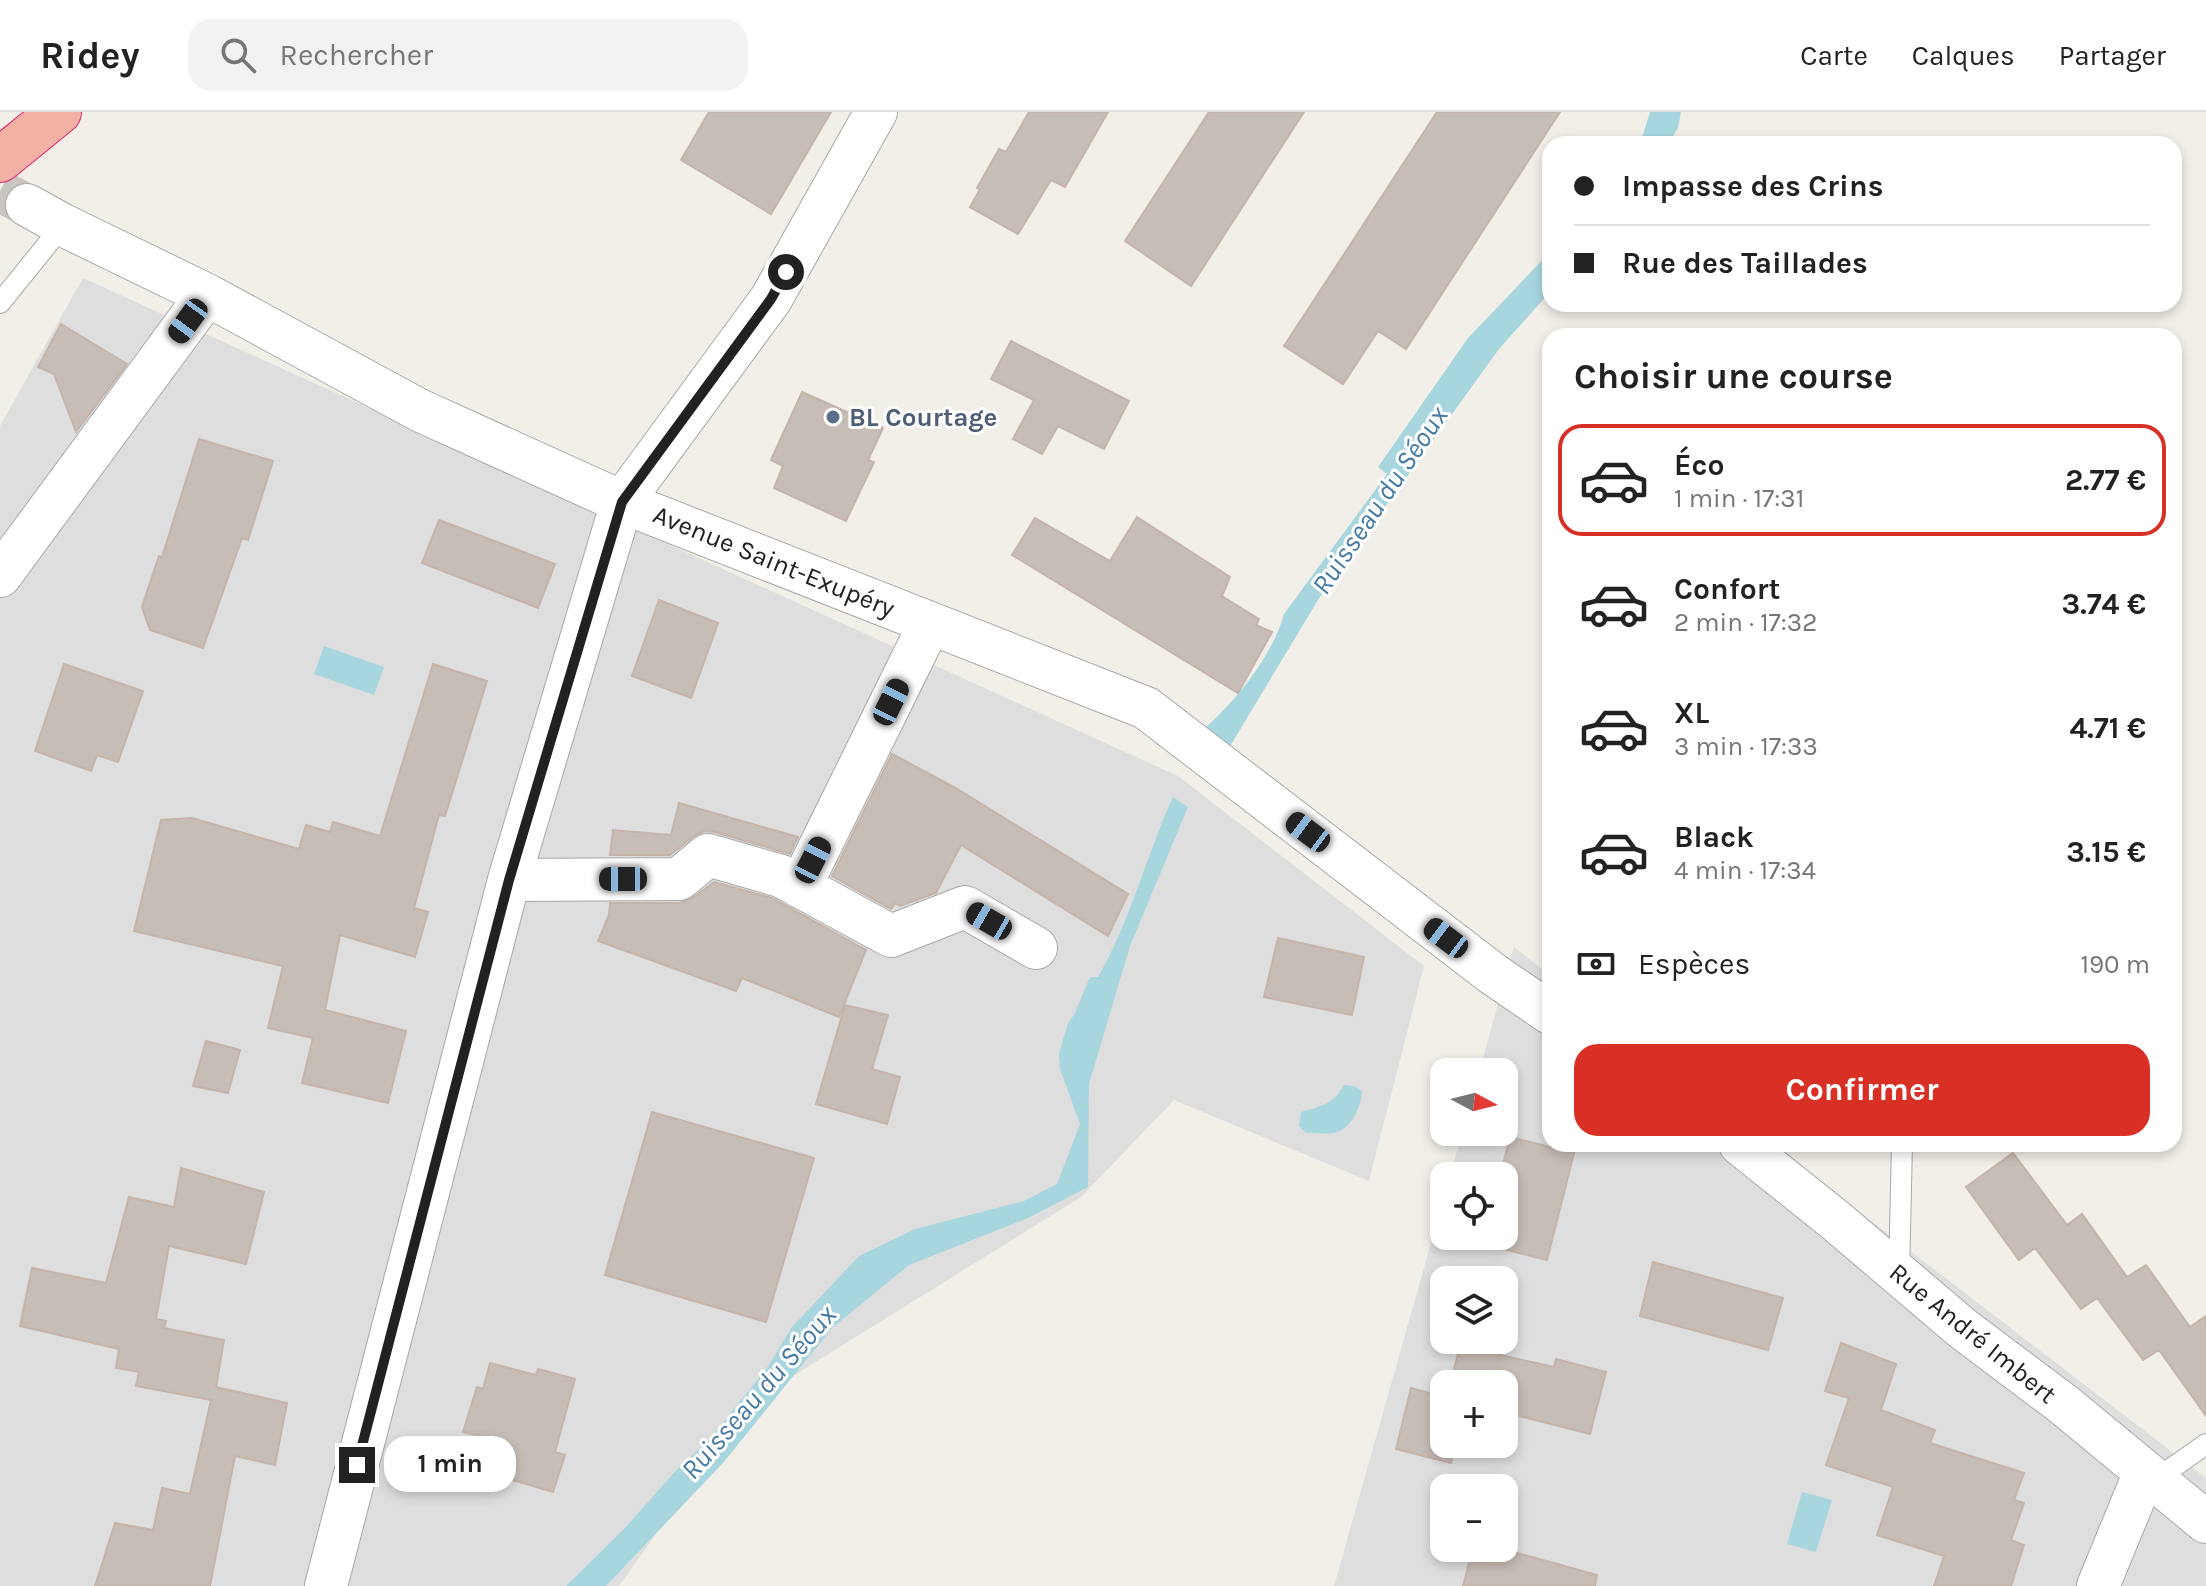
<!DOCTYPE html>
<html lang="fr">
<head>
<meta charset="utf-8">
<style>
	:root { --surface:#fff; --page:#f2f2f2; --text:#222; --muted:#767676; --line:#e0e0e0; --accent:#d93025 }
	body { margin:0; font-family:Karla,sans-serif; background:var(--page); color:var(--text); height:100vh; display:flex; flex-direction:column; font-size:30px; white-space:nowrap }
	* { box-sizing:border-box; margin:0 }
	p { font-size:26px; color:var(--muted) }
	.icon { flex:none; width:44px; height:44px; fill:none; stroke:currentColor; stroke-width:2; stroke-linecap:round; stroke-linejoin:round }
	.map { position:relative; flex:1; overflow:hidden }
	.sheet { position:absolute; left:1542px; top:216px; width:640px; height:824px; display:flex; flex-direction:column; background:var(--surface); border-radius:24px; box-shadow:0 4px 12px #0003 }
	.sheet>* { flex:none }
	.guide { position:absolute; left:1542px; top:24px; width:640px; height:176px; border-radius:24px; box-shadow:0 4px 12px #0003; display:grid; align-content:center; height:176px; padding:0 32px; background:var(--surface) }
	.needle { width:52px; rotate:97deg }
	.buttons { position:absolute; left:1430px; top:946px; display:grid; gap:16px }
	.buttons a { display:grid; place-items:center; width:88px; height:88px; border-radius:16px; background:var(--surface); box-shadow:0 4px 12px #0003; font-size:40px }
	.end { position:absolute; width:36px; height:36px; margin:-18px; border:10px solid #212121; background:#fff; box-shadow:0 0 0 4px #fff }
	.from { border-radius:50% }
	.bubble { position:absolute; height:56px; border-radius:24px; background:var(--surface); box-shadow:0 4px 12px #0003; font-size:26px; font-weight:700; line-height:56px; text-align:center }
	.car { position:absolute; width:24px; height:48px; margin:-24px -12px; border-radius:10px; box-shadow:0 0 6px 2px #0007; background:linear-gradient(#222 24%,#8ab4d8 0 40%,#222 0 76%,#8ab4d8 0 86%,#222 0) }
	.guide b { display:flex; align-items:center; gap:28px; height:76px; font-size:30px }
	.guide b+b { border-top:2px solid var(--line) }
	.guide i { width:20px; height:20px; background:var(--text) }
	ul { padding:0; list-style:none }
	li { display:flex; align-items:center; gap:24px; height:112px; margin:0 16px 12px; padding:0 16px; border:4px solid transparent; border-radius:24px }
	li div { flex:1 }
	li b { display:block; font-size:30px }
	li em { font-style:normal; font-weight:700 }
	li.current { border-color:var(--accent) }
	li>.icon { width:72px; height:72px; stroke-width:1.5 }
	h2 { padding:0 32px; font-size:36px; line-height:96px }
	.pay { display:flex; align-items:center; gap:20px; height:88px; padding:0 32px; font-size:30px }
	.pay p { margin-inline-start:auto }
	.action { display:flex; gap:16px; margin-top:auto; padding:16px 32px }
	.action a { flex:1; height:92px; border-radius:24px; background:var(--accent); color:#fff; font-size:32px; font-weight:700; line-height:92px; text-align:center }
	header { display:flex; align-items:center; gap:48px; box-sizing:border-box; height:112px; padding:0 40px; background:var(--surface); border-bottom:2px solid var(--line) }
	header strong { font-size:38px }
	nav { display:flex; gap:44px; margin-inline-start:auto; font-size:28px }
	.search { width:560px; height:72px; background:var(--page); display:flex; align-items:center; gap:20px; box-sizing:border-box; padding:0 28px; border-radius:24px; color:var(--muted); font-size:30px }
	.map>svg:first-child { display:block }
</style>
</head>
<body>
<header>
<strong>Ridey</strong>
<div class="search"><svg class="icon" aria-label="search" viewBox="0 0 24 24"><circle cx="10" cy="10" r="6"/><path d="M15 15l6 6"/></svg>Rechercher</div>
<nav><a>Carte</a><a>Calques</a><a>Partager</a></nav>
</header>
<div class="map">
<svg width="2206" height="1474" viewBox="0 0 2206 1474">
	<rect width="100%" height="100%" fill="#f2eee8"/>
	<path fill="#dfdedf" fill-rule="evenodd" d="M83 166 1178 664 1424 854 1369 1069 1174 988 1081 1085 748 1292 619 1474H0V314Z
		M1514 835 1550 863V1032H1771L2206 1366V1474H1334L1444 1085V1124H1504V1064H1450L1462 1020H1504V960H1479ZM1444 1168H1504V1228H1444ZM1444 1272H1504V1332H1444ZM1444 1376H1504V1436H1444Z"/>
	<path fill="#a8d6df" d="M1650 0H1681L1678 16 1668 32H1640Z
		M1550 140V180L1499 237 1318 488 1229 636 1205 616C1236 589 1273 543 1284 502L1387 362 1378 355 1468 226Z
		M324 534 384 555 374 583 314 562Z
		M1173 685 1188 695 1130 834 1089 972 1088 1075 1028 1106 909 1153 832 1216 723 1351 606 1474H566L626 1415 679 1355 709 1328 767 1256 792 1215 859 1144 915 1117 1024 1089 1057 1072 1080 1012 1060 957 1059 942 1068 911 1074 903 1090 865H1098C1131 808 1146 744 1173 685Z
		M1344 973 1354 974 1362 979C1361 995 1351 1019 1333 1021 1325 1023 1315 1020 1306 1021L1299 1014 1301 1000C1321 994 1334 992 1344 973Z
		M1802 1380 1832 1388 1816 1440 1787 1432Z"/>
	<path fill="#c7bdb7" stroke="#c4b4aa" stroke-width="2" d="M709 0H831L771 102 681 48Z
		M1029 0H1108L1065 75 1051 68 1018 122 970 95 980 77 977 76 999 37 1006 40Z
		M1209 0H1304L1191 174 1125 129Z
		M1437 0H1560L1406 237 1378 219 1343 272 1284 234Z
		M61 212 127 252 76 320 54 262 38 255Z
		M1011 229 1129 289 1104 337 1058 314 1042 342 1013 327 1034 288 991 267Z
		M802 280 883 316 868 348 874 350 846 409 774 376 783 354 771 348Z
		M199 327 273 349 248 428 242 426 203 536 150 518 142 495 159 444 162 445Z
		M1137 405 1230 465 1222 484 1259 507 1256 513 1272 520 1238 581 1012 443 1035 406 1110 449Z
		M439 408 555 452 538 496 422 451Z
		M659 488 718 511 691 586 632 564Z
		M64 552 143 579 118 650 97 643 91 659 35 639Z
		M433 552 487 569 445 704 439 703 414 796 428 800 415 845 340 823 325 898 406 919 388 991 302 971 313 926 268 916 283 854 134 819 161 708 192 706 299 737 306 713 330 720 333 710 380 724Z
		M892 642 954 675 1128 782 1108 824 961 733 936 781 900 794 895 791 891 797 832 764Z
		M679 691 798 725 790 742 715 720 704 719 693 725 670 743H610L613 718 671 723Z
		M714 770 772 786 866 838 839 905 742 866 736 879 598 829 609 803 610 791H680L694 785Z
		M1278 826 1364 845 1352 903 1264 885Z
		M845 893 888 903 872 957 900 965 887 1012 816 992Z
		M206 929 240 938 228 981 193 974Z
		M652 1000 814 1046 766 1210 605 1163Z
		M1510 1025 1574 1041 1547 1148 1483 1132 1485 1124H1504V1064H1500Z
		M2013 1041 2067 1113 2082 1102 2127 1165 2146 1153 2190 1215 2206 1204V1304L2159 1238 2143 1248 2097 1186 2081 1197 2035 1136 2019 1148 1966 1075Z
		M181 1056 264 1080 246 1152 169 1134 156 1207 166 1209 164 1216 224 1228 216 1275 287 1291 275 1353 235 1344 210 1474H95L115 1411 153 1418 162 1376 190 1382 211 1288 136 1274 139 1260 116 1256 119 1237 20 1214 32 1156 106 1171 129 1085 174 1095Z
		M1653 1150 1783 1186 1768 1238 1640 1204Z
		M1841 1231 1896 1252 1881 1298 1935 1318 1930 1331 2024 1361 2014 1388 2024 1391 2011 1428 2024 1433 2011 1474H1934L1944 1444 1877 1423 1893 1375 1826 1353 1849 1286 1825 1279Z
		M1460 1234 1554 1255 1556 1247 1606 1260 1590 1322 1504 1300V1272H1450Z
		M490 1251 536 1263 538 1257 575 1267 555 1340 565 1343 553 1380 471 1356 481 1324 463 1320 477 1275 483 1277Z
		M1411 1276 1444 1285V1332H1456L1451 1351 1396 1337Z
		M1473 1436H1499L1597 1463 1595 1474H1463Z"/>
	<g fill="none" stroke-linecap="round" stroke-linejoin="round">
		<path stroke="#c8c5c0" stroke-width="42" stroke-dasharray="42 21" stroke-linecap="butt" d="M0 79 27 93"/>
		<defs>
			<path id="service" d="M0 191 63 113
				M1899 1163 1902 1032
				M2155 1368 2206 1332"/>
			<path id="minor" d="M27 93 63 113 207 183 419 298 622 390 1146 596 1493 862 1550 901
				M0 464 207 183
				M509 768 679 767 708 743 781 764 891 824 965 795 1036 836
				M800 775 930 511
				M1740 1032 1835 1108 1962 1216 2063 1292 2206 1410
				M326 1474 509 768 622 390 771 187 876 0
				M2098 1474 2145 1360"/>
			<path id="trunk" d="M0 48 59 0"/>
		</defs>
		<use href="#service" stroke="#a8a8a8" stroke-width="22"/>
		<use href="#minor" stroke="#a8a8a8" stroke-width="44"/>
		<use href="#trunk" stroke="#de2671" stroke-width="46"/>
		<use href="#service" stroke="#fff" stroke-width="20"/>
		<use href="#minor" stroke="#fff" stroke-width="42"/>
		<use href="#trunk" stroke="#f3b0a4" stroke-width="44"/>
	</g>
	<g fill="none" stroke-linecap="round" stroke-linejoin="round">
		<path stroke="#212121" stroke-width="10" d="M357 1353 509 768 622 390 771 187 786 160"/>
	</g>
	<circle fill="#5c6f8a" stroke="#fff" stroke-width="3" cx="833" cy="305" r="8"/>
	<g text-anchor="middle" stroke-width="6" stroke-linejoin="round" paint-order="stroke">
		<g font-size="26" font-weight="bold" fill="#4e5e75" stroke="#fff" text-anchor="start">
			<text x="849" y="314">BL Courtage</text>
		</g>
		<g font-size="26" fill="#212121" stroke="#fff">
			<text transform="translate(774 449) rotate(22)" y="9">Avenue Saint-Exupéry</text>
			<text transform="translate(1973 1221) rotate(39)" y="9">Rue André Imbert</text>
		</g>
		<g font-size="28" font-style="italic" fill="#457aa4" stroke="#fff">
			<text transform="translate(1379 388) rotate(-56)" y="10">Ruisseau du Séoux</text>
			<text transform="translate(758 1280) rotate(-49)" y="10">Ruisseau du Séoux</text>
		</g>
	</g>
</svg>
<div class="buttons">
<a><svg class="needle" viewBox="-14 -14 28 28"><path d="M0-13l5 13h-10z" fill="#e53935"/><path d="M0 13l5-13h-10z" fill="#767676"/></svg></a>
<a><svg class="icon" aria-label="locate" viewBox="0 0 24 24"><circle cx="12" cy="12" r="6"/><path d="M12 2v4M12 18v4M2 12h4M18 12h4"/></svg></a>
<a><svg class="icon" aria-label="layers" viewBox="0 0 24 24"><path d="M12 4l9 5-9 5-9-5zM3 14l9 5 9-5"/></svg></a>
<a>+</a>
<a>−</a>
</div>
<i class="end from" style="left:786px;top:160px"></i>
<i class="end" style="left:357px;top:1353px"></i>
<div class="bubble" style="left:384px;top:1324px;width:132px">1 min</div>
<i class="car" style="left:188px;top:209px;rotate:216deg"></i>
<i class="car" style="left:891px;top:590px;rotate:26deg"></i>
<i class="car" style="left:1308px;top:720px;rotate:307deg"></i>
<i class="car" style="left:813px;top:748px;rotate:27deg"></i>
<i class="car" style="left:623px;top:767px;rotate:270deg"></i>
<i class="car" style="left:989px;top:809px;rotate:300deg"></i>
<i class="car" style="left:1446px;top:826px;rotate:307deg"></i>
<div class="guide">
<b><i class="from"></i>Impasse des Crins</b>
<b><i></i>Rue des Taillades</b>
</div>
<section class="sheet">
<h2>Choisir une course</h2>
<ul>
<li class="current"><svg class="icon" aria-label="car" viewBox="0 0 24 24"><path d="M5 17H2v-5l4-1 3-4h7l3 4 3 1v5h-3M9 17h6M6 11h13"/><circle cx="7" cy="17" r="2"/><circle cx="17" cy="17" r="2"/></svg><div><b>Éco</b><p>1 min · 17:31</p></div><em>2.77 €</em></li>
<li><svg class="icon" aria-label="car" viewBox="0 0 24 24"><path d="M5 17H2v-5l4-1 3-4h7l3 4 3 1v5h-3M9 17h6M6 11h13"/><circle cx="7" cy="17" r="2"/><circle cx="17" cy="17" r="2"/></svg><div><b>Confort</b><p>2 min · 17:32</p></div><em>3.74 €</em></li>
<li><svg class="icon" aria-label="car" viewBox="0 0 24 24"><path d="M5 17H2v-5l4-1 3-4h7l3 4 3 1v5h-3M9 17h6M6 11h13"/><circle cx="7" cy="17" r="2"/><circle cx="17" cy="17" r="2"/></svg><div><b>XL</b><p>3 min · 17:33</p></div><em>4.71 €</em></li>
<li><svg class="icon" aria-label="car" viewBox="0 0 24 24"><path d="M5 17H2v-5l4-1 3-4h7l3 4 3 1v5h-3M9 17h6M6 11h13"/><circle cx="7" cy="17" r="2"/><circle cx="17" cy="17" r="2"/></svg><div><b>Black</b><p>4 min · 17:34</p></div><em>3.15 €</em></li>
</ul>
<div class="pay"><svg class="icon" aria-label="cash" viewBox="0 0 24 24"><path d="M3 7h18v10H3z"/><circle cx="12" cy="12" r="2"/></svg>Espèces<p>190 m</p></div>
<div class="action"><a>Confirmer</a></div>
</section>
</div>
</body>
</html>
